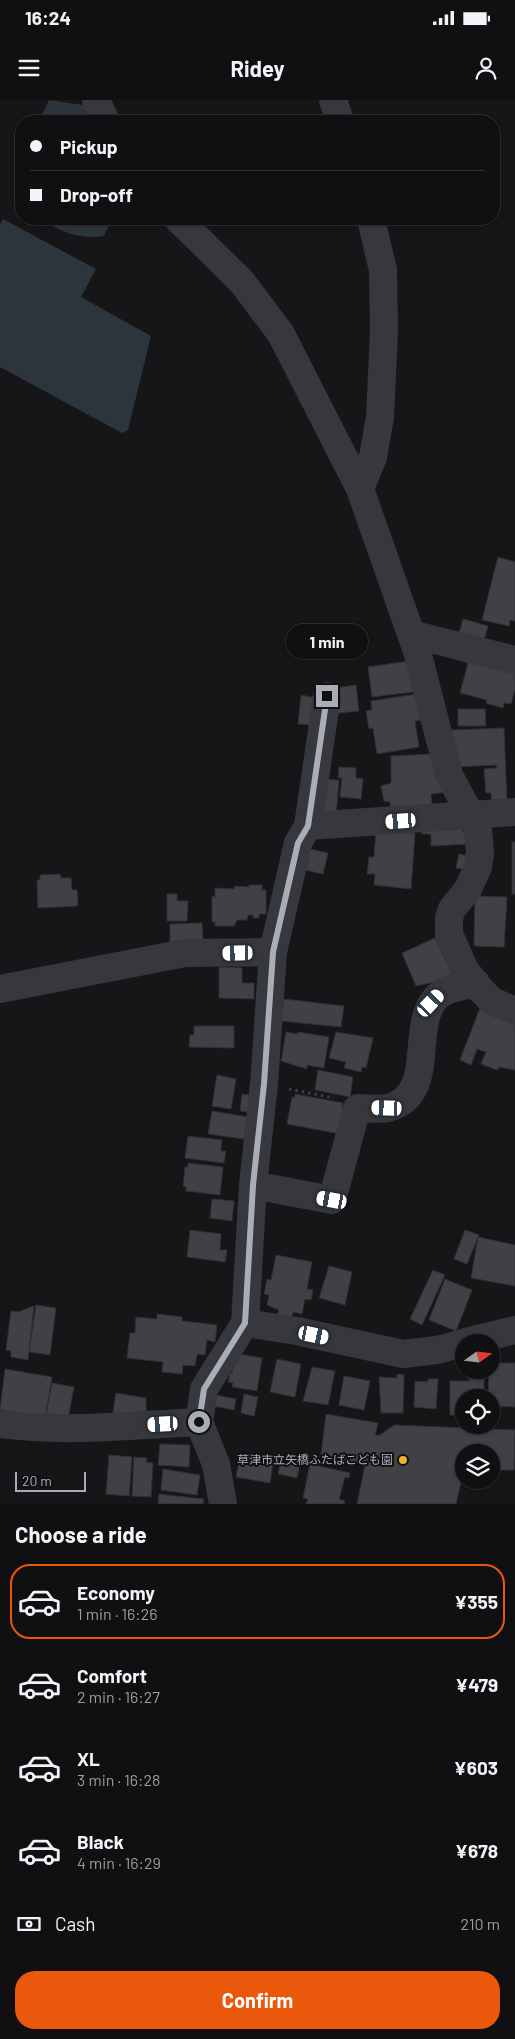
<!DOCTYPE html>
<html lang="en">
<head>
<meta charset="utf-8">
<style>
	:root { --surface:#101012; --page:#1e1e20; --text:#f1f3f6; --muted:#9c9d9f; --line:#303032; --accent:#ea580c }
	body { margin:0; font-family:Barlow,"Noto Sans JP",sans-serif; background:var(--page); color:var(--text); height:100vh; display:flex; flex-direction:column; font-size:19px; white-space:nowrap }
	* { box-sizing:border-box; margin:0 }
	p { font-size:16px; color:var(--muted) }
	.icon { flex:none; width:28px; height:28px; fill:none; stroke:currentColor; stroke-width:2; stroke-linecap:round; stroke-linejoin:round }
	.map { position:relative; height:1404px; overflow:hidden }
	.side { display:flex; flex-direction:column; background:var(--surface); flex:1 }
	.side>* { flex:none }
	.hud { position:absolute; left:15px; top:15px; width:485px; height:110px; border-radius:20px; box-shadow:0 1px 4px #0004,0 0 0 1px var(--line); display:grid; align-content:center; height:110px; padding:0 15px; background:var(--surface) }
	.needle { width:32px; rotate:75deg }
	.controls { position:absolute; left:455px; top:1234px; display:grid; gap:10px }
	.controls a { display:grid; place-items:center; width:45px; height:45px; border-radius:50%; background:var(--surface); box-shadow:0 1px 4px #0004,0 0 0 1px var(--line); font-size:25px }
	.scale { position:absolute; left:15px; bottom:12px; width:71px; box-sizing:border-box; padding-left:5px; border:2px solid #a8adb8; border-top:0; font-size:14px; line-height:18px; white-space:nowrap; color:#a8adb8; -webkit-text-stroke:4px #111113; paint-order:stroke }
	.end { position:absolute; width:22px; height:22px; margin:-11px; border:6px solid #a8adb8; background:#111; box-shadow:0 0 0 2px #111 }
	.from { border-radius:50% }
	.bubble { position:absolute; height:35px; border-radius:18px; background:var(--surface); box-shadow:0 1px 4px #0004,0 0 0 1px var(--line); font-size:16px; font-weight:700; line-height:35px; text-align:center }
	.car { position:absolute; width:15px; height:30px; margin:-15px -8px; border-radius:6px; box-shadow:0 0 4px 1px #0007; background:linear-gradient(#fff 24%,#345 0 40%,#fff 0 76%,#345 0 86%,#fff 0) }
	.hud b { display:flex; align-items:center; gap:18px; height:48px; font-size:19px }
	.hud b+b { border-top:1px solid var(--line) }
	.hud i { width:12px; height:12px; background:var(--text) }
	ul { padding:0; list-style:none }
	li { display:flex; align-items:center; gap:15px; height:75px; margin:0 10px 8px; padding:0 5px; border:2px solid transparent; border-radius:20px }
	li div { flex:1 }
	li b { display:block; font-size:19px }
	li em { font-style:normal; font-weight:700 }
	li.on { border-color:var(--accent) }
	li>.icon { width:45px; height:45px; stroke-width:1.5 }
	h2 { padding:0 15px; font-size:22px; line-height:60px }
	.pay { display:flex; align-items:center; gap:12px; height:55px; padding:0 15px; font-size:19px }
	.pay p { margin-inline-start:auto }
	.primary-button { display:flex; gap:10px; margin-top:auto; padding:10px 15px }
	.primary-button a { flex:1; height:58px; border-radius:20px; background:var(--accent); color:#fff; font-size:20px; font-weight:700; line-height:58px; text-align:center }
	.status { display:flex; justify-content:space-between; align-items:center; height:35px; padding:0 25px; background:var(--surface); direction:ltr }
	.status svg { height:14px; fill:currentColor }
	header { display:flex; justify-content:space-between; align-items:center; height:65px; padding:0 15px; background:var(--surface); font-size:22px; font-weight:700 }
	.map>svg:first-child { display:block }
</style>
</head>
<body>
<div class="status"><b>16:24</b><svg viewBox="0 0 49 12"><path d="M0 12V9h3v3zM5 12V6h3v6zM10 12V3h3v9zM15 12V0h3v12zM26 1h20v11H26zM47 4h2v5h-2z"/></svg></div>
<header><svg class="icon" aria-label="menu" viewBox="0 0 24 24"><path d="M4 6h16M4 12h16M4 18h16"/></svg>Ridey<svg class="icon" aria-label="person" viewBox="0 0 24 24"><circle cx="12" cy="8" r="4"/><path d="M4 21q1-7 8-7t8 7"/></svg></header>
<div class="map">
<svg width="515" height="1404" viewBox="0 0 515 1404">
	<rect width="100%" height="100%" fill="#161618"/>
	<path fill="#2c353c" d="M49 0 83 5 90 21H39Z
		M3 119 96 169 81 197 151 236 128 330 122 333 0 267V124Z
		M39 119H112L104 136C78 140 61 131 39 119Z"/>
	<path fill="#404145" stroke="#303034" d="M498 457 515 462V521L510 520 509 526 482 520Z
		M463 519 488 526 484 540 459 533Z
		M468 552 515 568V589L511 604 504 603 503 608 486 603 487 600 460 593 468 563 465 562Z
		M409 561 413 592 372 597 368 567Z
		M356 585 359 611 331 614 328 589Z
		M417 594 421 620 415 621 419 647 377 654 373 628 369 629 366 611 372 610 371 601Z
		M301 595 321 599 314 625 298 624Z
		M458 609H485L486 626H458Z
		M504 628 507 702H492L491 693H486L484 669 497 668 496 665 454 667 452 630Z
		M433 654 447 692 431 694 432 712 391 711 390 702 384 701 381 686 391 683V656Z
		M339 667 356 668V678L363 679 361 699 340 697 342 678H338Z
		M318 679 339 680 336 716 315 715Z
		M462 722 463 732 468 731 469 744 431 746V734H422L421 725Z
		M376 730 415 733 411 789 374 785 375 774H367L369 757H374Z
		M512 742H515V794H512Z
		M310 749 328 753 323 774 305 770Z
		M459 754 468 756 466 769 456 768Z
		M60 774 61 778H71L72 790H77L78 806 38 808 37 780H40V775Z
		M249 785H262V790H266V814H259V818H253V815H248L247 820H237L234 826H215V822H212V796L215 797V788L234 789V786L249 787Z
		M167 794H177V801H188L187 821H167Z
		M475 796 507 797 504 847 474 846Z
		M202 823 203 840 170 845V824Z
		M435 838 452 874 434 882 416 886 402 853Z
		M219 867 242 868V883H254V899L219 898Z
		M284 899 344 906 341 927 281 921Z
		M480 908 515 922V970L499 967 497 970 481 964 486 952 477 949 471 965 460 960Z
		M194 926H234V948L189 947 190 935H194Z
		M286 932 297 934 298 932 329 937 324 968 307 965V969L281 961Z
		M336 932 373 938 366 968 362 967 361 972 344 968 346 962 329 958Z
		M318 970 353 977 350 997 315 990Z
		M217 975 236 979 231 1009 212 1006Z
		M242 994 251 995 249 1012 240 1011Z
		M295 994 343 1003 342 1007 346 1008 341 1034 287 1024 292 997 295 998Z
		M212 1011 248 1017 244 1039 208 1034Z
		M188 1036 222 1040 221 1051H226L224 1063 185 1058Z
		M188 1063 223 1067 220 1095 186 1091V1087L183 1086 185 1067H188Z
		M212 1099 234 1101 232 1121 210 1118Z
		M190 1130 221 1134 220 1150H227L225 1162 187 1157Z
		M465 1130 479 1135 467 1164 454 1159Z
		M478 1137 515 1145V1186L471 1178Z
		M276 1155 312 1162 307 1189 313 1190 311 1200 305 1199 302 1214 293 1212 291 1223 276 1220 279 1210 267 1205 269 1195 264 1194 267 1179 271 1180Z
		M329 1166 352 1172 345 1205 319 1198Z
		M433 1170 445 1175 422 1225 410 1219Z
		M445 1179 472 1190 456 1231 429 1220Z
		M36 1205 56 1208 50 1255 29 1252Z
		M34 1206 28 1260 11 1257V1251L6 1250 11 1211 18 1212Z
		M157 1214 182 1217V1221L217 1225 215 1242 207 1240 205 1255 197 1254 195 1266 183 1265 182 1274 162 1272 163 1262 127 1258 130 1233H135L136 1217 157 1219Z
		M239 1254 262 1258 257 1291 232 1287 233 1283 228 1282 230 1273H232L234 1261 238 1262Z
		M277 1259 301 1264 295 1297 270 1292Z
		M493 1263H515V1307L491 1306V1298H488L489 1270 492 1268Z
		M312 1267 335 1271 328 1305 303 1301Z
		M5 1269 52 1277 45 1318 0 1310Z
		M469 1272H484V1298H464V1315H450V1281H469Z
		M397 1274 404 1275 403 1313H381L379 1277 397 1278Z
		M344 1276 370 1281 364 1310 339 1305Z
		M428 1279H438L436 1309 414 1307 415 1281 428 1282Z
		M52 1283 74 1287 68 1319 46 1315Z
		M116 1293 146 1298V1318H112Z
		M244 1294 258 1297 254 1316 241 1313Z
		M215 1295 236 1299 234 1310 213 1306Z
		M326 1314 378 1323 375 1335H380L394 1325 515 1330 514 1370H491V1352H464V1369L456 1404H357L365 1365 321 1355Z
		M160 1344 190 1345 189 1367 158 1365Z
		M109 1355 132 1357 129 1396 106 1394Z
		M134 1357 147 1358 146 1362 153 1363 151 1397 132 1396Z
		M240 1357 273 1364 270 1383 236 1377Z
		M281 1360 300 1363 297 1378 278 1374Z
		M310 1364 350 1373 349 1378 345 1377 339 1399 345 1401 344 1404H306L308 1399 303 1398Z
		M163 1369 200 1375 197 1395 161 1390Z
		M159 1394 204 1399 203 1404H158Z"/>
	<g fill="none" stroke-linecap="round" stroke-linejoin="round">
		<path stroke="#3d3f44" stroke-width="3" stroke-dasharray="2.5 4" stroke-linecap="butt" d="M289 989 334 998"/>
		<path stroke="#37383d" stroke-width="28" d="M96 0 106 21
			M333 0 340 21
			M178 119 242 182 281 234 360 389 417 551 449 675 478 729 480 753 478 767 468 789 452 809 449 818V834L465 870 480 889 492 901 515 911
			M360 389 373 357 380 317 384 231 383 170 371 119
			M411 534 515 560
			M308 726 327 596
			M0 889 185 853 273 852
			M253 1085 332 1100 357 1008C366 1008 379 1010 388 1008 440 994 407 922 439 895 447 888 465 886 476 883
			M245 1223 297 1231 403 1254 437 1250 464 1243
			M465 1242 515 1230
			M0 1324C66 1333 133 1325 199 1322
			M223 1404 216 1364 199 1322 204 1289 245 1223 253 1085 264 984 273 852 298 743 308 726 515 712"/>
	</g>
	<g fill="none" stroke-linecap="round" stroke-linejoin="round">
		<path stroke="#a8adb8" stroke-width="6" d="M199 1322 204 1289 245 1223 253 1085 264 984 273 852 298 743 308 726 327 596"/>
	</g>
	<circle fill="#f2b134" stroke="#111113" stroke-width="2" cx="403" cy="1360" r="5"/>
	<g text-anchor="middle" stroke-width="4" stroke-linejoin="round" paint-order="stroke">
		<g font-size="12" fill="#a8adb8" stroke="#111113" text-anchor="end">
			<text x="393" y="1364">草津市立矢橋ふたばこども園</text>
		</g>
	</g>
</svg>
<div class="controls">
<a><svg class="needle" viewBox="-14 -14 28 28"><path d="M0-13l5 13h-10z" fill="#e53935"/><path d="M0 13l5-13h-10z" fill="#9c9d9f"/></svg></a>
<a><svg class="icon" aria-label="locate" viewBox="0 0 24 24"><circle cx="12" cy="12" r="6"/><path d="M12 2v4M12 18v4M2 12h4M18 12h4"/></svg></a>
<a><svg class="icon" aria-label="layers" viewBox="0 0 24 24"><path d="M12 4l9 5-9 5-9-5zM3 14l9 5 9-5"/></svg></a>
</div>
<div class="scale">20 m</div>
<i class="end from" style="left:199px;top:1322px"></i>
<i class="end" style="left:327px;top:596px"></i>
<div class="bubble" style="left:286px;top:524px;width:82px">1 min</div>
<i class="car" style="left:401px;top:721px;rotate:266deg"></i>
<i class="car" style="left:238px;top:853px;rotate:269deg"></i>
<i class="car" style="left:431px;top:903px;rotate:43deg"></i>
<i class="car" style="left:387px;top:1008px;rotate:272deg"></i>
<i class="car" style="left:332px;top:1100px;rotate:280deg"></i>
<i class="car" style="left:314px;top:1235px;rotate:102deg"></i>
<i class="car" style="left:163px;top:1324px;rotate:267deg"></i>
<div class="hud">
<b><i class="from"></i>Pickup</b>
<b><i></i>Drop-off</b>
</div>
</div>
<section class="side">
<h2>Choose a ride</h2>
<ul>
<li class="on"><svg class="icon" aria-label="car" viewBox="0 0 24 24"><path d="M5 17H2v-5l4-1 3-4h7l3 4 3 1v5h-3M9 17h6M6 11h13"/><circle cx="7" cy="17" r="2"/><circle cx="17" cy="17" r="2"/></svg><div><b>Economy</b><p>1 min · 16:26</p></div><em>¥355</em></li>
<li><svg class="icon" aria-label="car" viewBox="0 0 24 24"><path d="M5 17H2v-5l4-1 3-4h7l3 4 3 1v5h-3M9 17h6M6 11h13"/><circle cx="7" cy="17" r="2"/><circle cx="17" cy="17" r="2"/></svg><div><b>Comfort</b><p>2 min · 16:27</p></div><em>¥479</em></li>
<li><svg class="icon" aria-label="car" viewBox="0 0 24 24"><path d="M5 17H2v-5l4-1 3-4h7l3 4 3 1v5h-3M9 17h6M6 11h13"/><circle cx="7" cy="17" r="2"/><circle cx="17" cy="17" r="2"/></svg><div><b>XL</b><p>3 min · 16:28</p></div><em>¥603</em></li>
<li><svg class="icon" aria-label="car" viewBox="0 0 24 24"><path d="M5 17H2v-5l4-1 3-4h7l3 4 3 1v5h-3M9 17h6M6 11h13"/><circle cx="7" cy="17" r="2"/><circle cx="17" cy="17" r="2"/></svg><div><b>Black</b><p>4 min · 16:29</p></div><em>¥678</em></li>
</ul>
<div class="pay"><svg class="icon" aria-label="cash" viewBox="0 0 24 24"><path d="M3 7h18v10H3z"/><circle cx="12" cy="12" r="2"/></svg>Cash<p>210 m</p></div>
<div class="primary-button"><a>Confirm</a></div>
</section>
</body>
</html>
